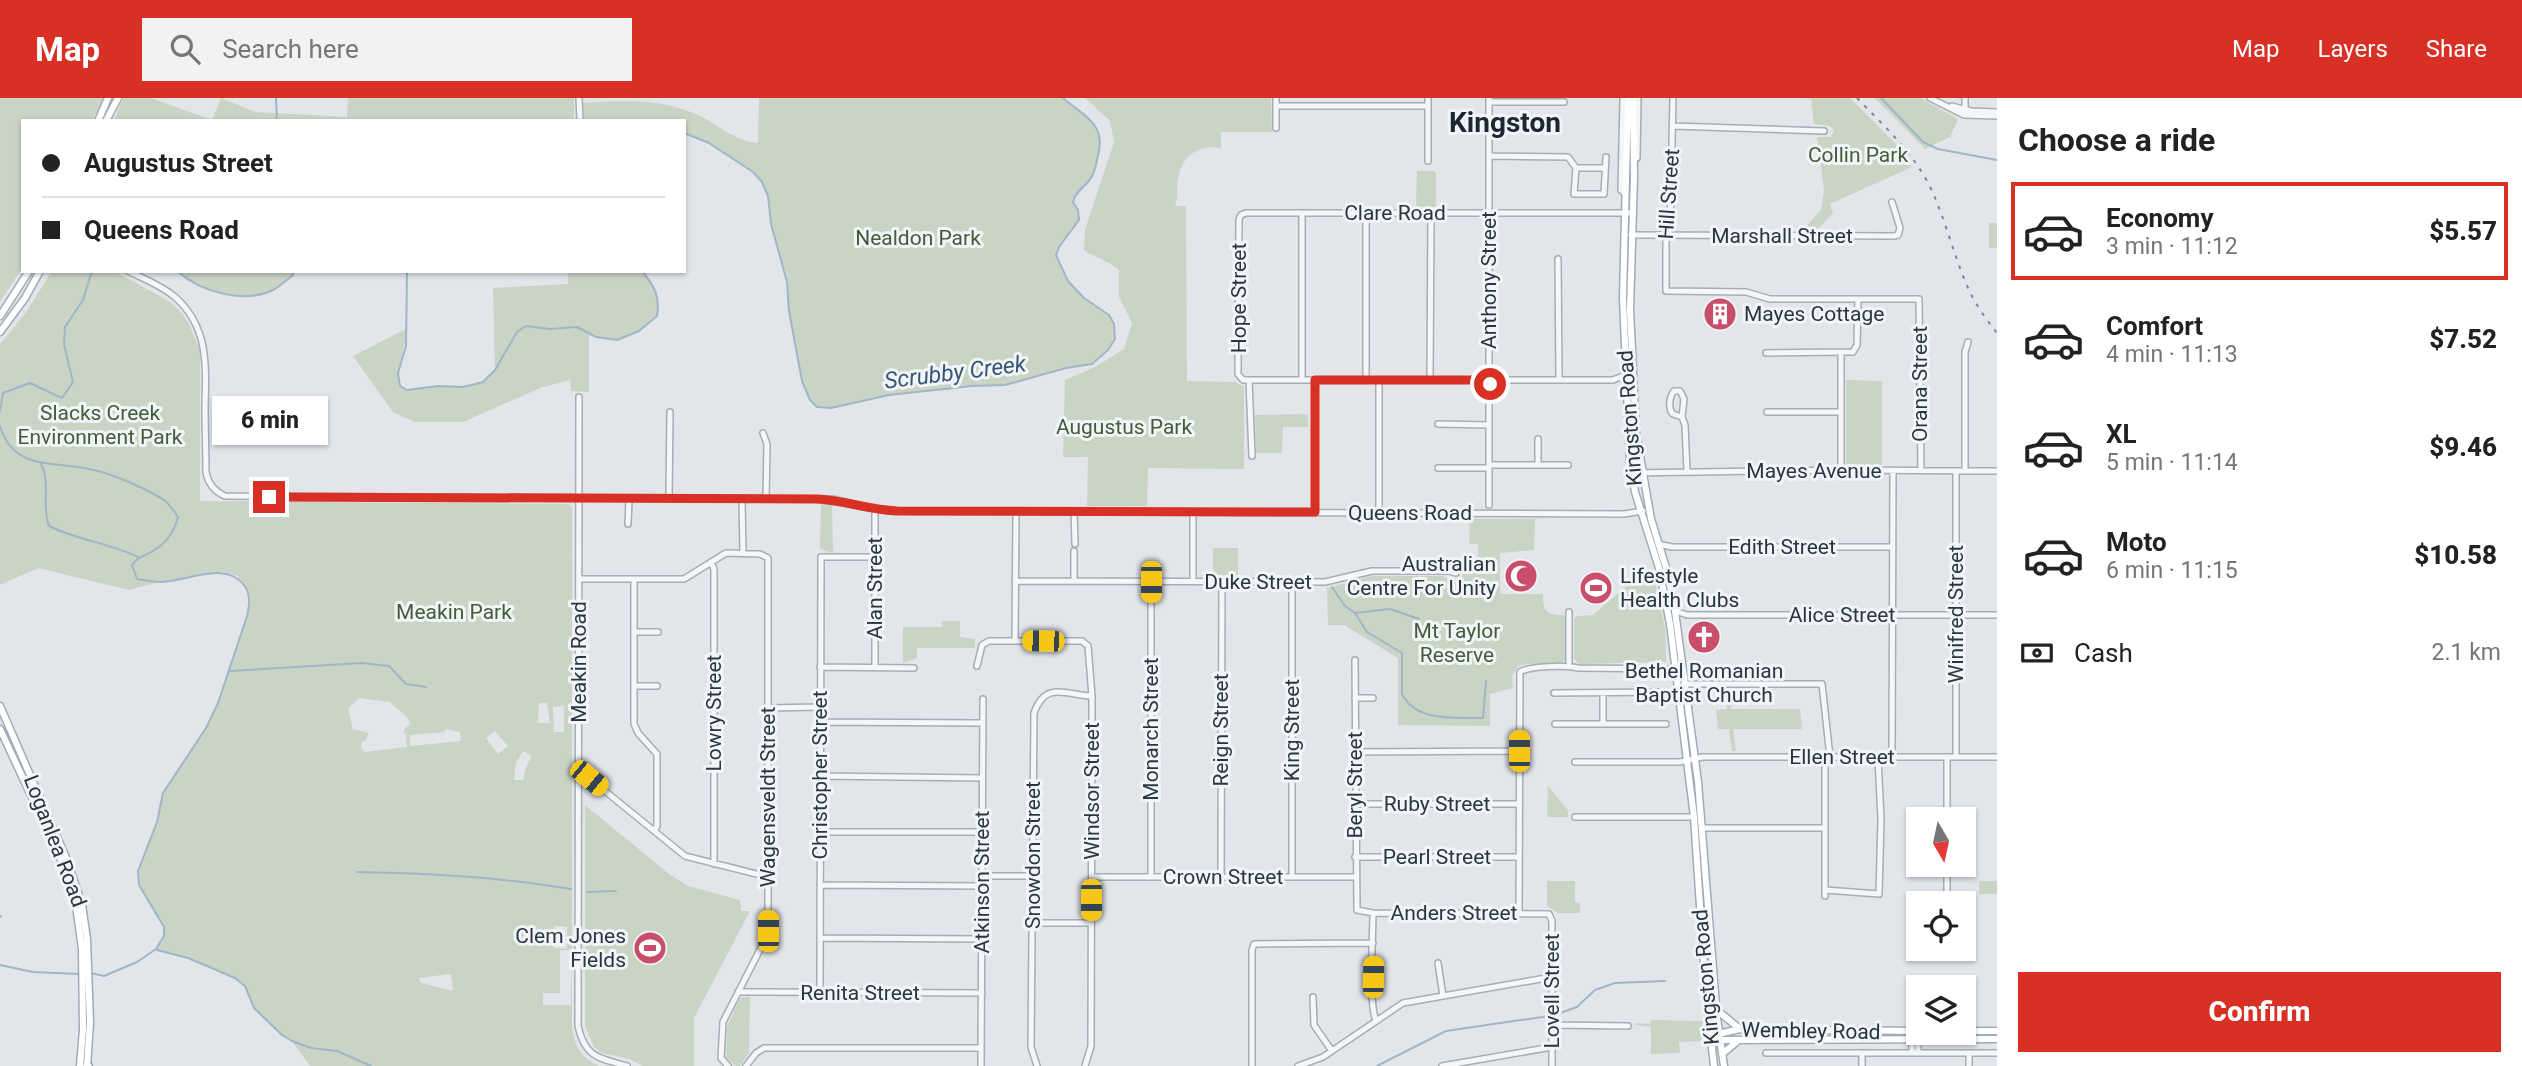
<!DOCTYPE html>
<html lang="en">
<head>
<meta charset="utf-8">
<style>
	:root { --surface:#fff; --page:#f2f2f2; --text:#222; --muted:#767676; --line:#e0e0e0; --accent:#d93025 }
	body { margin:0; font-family:Roboto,sans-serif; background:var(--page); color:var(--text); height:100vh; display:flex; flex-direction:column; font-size:26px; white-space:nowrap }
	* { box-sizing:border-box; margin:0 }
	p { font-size:23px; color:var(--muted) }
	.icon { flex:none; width:38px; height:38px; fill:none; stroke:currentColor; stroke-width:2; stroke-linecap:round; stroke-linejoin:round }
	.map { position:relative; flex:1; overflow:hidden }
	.sheet { display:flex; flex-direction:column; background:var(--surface); width:525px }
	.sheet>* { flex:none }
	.guide { position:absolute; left:21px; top:21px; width:665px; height:154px; border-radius:0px; box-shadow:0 2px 5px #0004; display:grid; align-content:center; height:154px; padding:0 21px; background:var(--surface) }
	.needle { width:46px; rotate:171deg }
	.buttons { position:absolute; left:1906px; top:709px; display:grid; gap:14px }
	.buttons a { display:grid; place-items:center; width:70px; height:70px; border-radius:0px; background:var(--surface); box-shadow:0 2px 5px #0004; font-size:35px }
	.end { position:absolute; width:32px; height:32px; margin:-16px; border:9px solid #d93025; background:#fff; box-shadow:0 0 0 4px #fff }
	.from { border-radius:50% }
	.bubble { position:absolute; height:49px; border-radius:0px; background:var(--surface); box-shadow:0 2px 5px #0004; font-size:23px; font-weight:800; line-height:49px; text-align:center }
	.car { position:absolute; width:21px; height:42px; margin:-21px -10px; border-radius:9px; box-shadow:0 0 5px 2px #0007; background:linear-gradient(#f5c518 24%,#345 0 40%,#f5c518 0 76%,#345 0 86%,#f5c518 0) }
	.guide b { display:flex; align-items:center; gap:24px; height:66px; font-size:26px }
	.guide b+b { border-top:2px solid var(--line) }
	.guide i { width:18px; height:18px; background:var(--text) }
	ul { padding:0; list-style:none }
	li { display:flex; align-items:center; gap:21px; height:98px; margin:0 14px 10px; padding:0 7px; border:4px solid transparent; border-radius:0px }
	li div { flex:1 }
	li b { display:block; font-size:26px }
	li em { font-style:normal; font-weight:800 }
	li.on { border-color:var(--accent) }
	li>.icon { width:63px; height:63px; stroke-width:1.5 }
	h2 { padding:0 21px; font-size:32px; line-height:84px }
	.pay { display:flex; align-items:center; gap:18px; height:77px; padding:0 21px; font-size:26px }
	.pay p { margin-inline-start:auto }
	.primary-button { display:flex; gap:14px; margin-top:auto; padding:14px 21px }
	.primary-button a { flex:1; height:80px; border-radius:0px; background:var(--accent); color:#fff; font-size:28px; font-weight:800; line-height:80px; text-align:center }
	header { display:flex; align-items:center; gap:42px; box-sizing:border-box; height:98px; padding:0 35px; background:var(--accent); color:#fff }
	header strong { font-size:33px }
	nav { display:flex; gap:38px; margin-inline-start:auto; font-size:24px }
	.search { width:490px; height:63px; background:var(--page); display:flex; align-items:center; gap:18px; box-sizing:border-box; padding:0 24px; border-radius:0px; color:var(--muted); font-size:26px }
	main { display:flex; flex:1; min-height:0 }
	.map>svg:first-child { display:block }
</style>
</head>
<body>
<header>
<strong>Map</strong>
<div class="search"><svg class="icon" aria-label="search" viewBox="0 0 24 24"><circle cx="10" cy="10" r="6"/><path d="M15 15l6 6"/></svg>Search here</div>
<nav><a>Map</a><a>Layers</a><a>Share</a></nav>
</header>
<main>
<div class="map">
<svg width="1997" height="968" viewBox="0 0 1997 968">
	<rect width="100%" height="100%" fill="#e2e6ea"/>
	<path fill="#c9d4c4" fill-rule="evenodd" d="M0 0H102L103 2 92 23H23V169L0 204Z
		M123 0H151L212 22 221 0 255 14 347 19 348 0H574V23H114Z
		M759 0H1063C1086 20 1108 26 1097 62 1096 67 1095 73 1092 78 1087 88 1076 91 1073 103L1078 112 1079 122 1059 149 1056 157 1068 183 1084 200 1109 217 1114 226 1115 241 1108 252 1092 266 1066 270 1005 287 972 288 889 297 831 310 817 309 810 302 802 283 789 213 787 184 771 126 768 98 762 84 753 74 709 45 684 35V23H584L583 5C624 2 662 0 700 18 720 28 735 43 758 45Z
		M1085 0H1271L1272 34H1221V50C1198 46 1182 58 1178 80 1176 90 1179 98 1175 108H1186L1187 283 1235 284 1244 289V371L1148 370 1147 408H1087L1088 359H1063L1065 282 1095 269 1124 251 1132 225 1119 199V172C1109 163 1095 160 1084 152L1085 132 1114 44 1110 23Z
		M1800 0H1850L1900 50 1912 69 1830 106 1833 115 1816 133H1802L1821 112 1824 92 1817 39H1831L1834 32 1830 28 1814 26 1811 1Z
		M1875 0H1920L1958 21 1950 39 1925 51Z
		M1417 73H1434L1436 75V109H1416Z
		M1989 125H1997V150H1989Z
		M52 173H114L167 202 178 211 188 224 200 252V403L569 406 572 410V927C574 947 580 960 600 968H310L292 943 282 937 254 910 245 888 235 881 188 860 156 851 164 838V829L139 787 138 773 157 724 163 695 206 630 218 604 247 518 250 506 248 493 238 478 224 474 159 484 129 492 38 470 0 487V246L25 216ZM359 600 390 604C397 612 407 616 411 626L405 630 404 635 406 636 407 649 365 654 361 650V645L366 642 369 635 353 631 348 611ZM539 605H547L550 625H538ZM564 608V634H554L553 609ZM445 631 460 634 461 643 410 648V637L445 634ZM495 633 508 648 498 656 486 640ZM523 653 532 658 526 669 523 682H514L516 665ZM555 828 567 829V851L554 850ZM560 852H572L571 907H543V895H560ZM451 876 453 893 421 885 419 880Z
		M177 173H293V177C287 182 281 187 275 191 245 207 201 194 177 173Z
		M568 173H642C655 189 660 198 657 218 634 237 617 249 589 235V294L571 293 570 282 540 290 463 324H415L393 314 353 258 406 231C406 251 396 269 400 288L407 292 438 288 464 289 483 284 495 272 493 190 568 186Z
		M1846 282 1882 283V367H1846Z
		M1308 316V329H1283L1282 355H1256L1255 317Z
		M821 406H832L833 455 820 451Z
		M1470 421H1535L1534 452 1500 455V496H1543C1543 513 1546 517 1563 517L1567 520V561C1555 572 1534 563 1518 568L1512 578 1513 590 1490 596V628L1398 627V560L1344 527H1328L1327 490 1372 478H1442L1455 484 1462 480 1463 470 1478 469V446H1469Z
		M1213 450H1238V480H1213Z
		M1653 476 1665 529 1666 564 1580 566 1574 561V521L1577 518 1593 517 1635 481Z
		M942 523H960V539L975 541V550H917V560L903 565V529H942Z
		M1725 590H1729L1731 611H1800L1802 631H1733L1736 653H1732L1729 631H1718L1716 612 1727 611Z
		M1548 688 1568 712V719H1547Z
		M585 707 669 776 688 788 740 802 741 813H750L694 920V968H642L630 961 602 955 594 949 585 928Z
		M1547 783H1575V804L1580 805V815H1558L1547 808Z
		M1979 783H1997V796H1979Z
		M743 899H750L749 955 740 968H736L726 960 727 929 739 902Z
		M1651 922 1703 923 1705 943 1679 944 1680 955 1651 956V929L1635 927V925L1650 926Z"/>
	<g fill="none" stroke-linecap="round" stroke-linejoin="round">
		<path stroke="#9fb6c8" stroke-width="2" d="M276 0 277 23
			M1881 0 1923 44 1938 51 1997 62
			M684 35 709 45 753 74 762 84 768 98 771 126 787 184 789 213 802 283 810 302 817 309 831 310 889 297 972 288 1005 287 1066 270 1092 266 1108 252 1115 241 1114 226 1109 217 1084 200 1068 183 1056 157 1059 149 1079 122 1078 112 1073 104C1076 91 1087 89 1092 78 1095 73 1096 67 1097 62 1108 26 1086 20 1063 0
			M177 173C201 194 245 207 275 191 281 187 287 182 293 177V173
			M407 173 406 248 398 275 400 288 407 292 438 288 463 289 483 284 495 272 517 234 526 228 550 231 577 229 596 239 617 242 639 233 657 218C660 198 655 189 642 173
			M0 313 3 295 30 285 62 300 73 284 64 246 65 229 83 202 92 173
			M0 328C13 373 54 363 89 371 111 375 145 390 164 402 169 406 174 413 178 419 174 434 165 447 151 454 142 459 138 459 132 467L137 481C144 482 152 484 160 484 186 484 225 462 244 487 251 496 250 507 247 518L218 605 206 630 163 695 157 724 138 773 139 787 164 829V838L156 851 137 864 104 878 91 875
			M41 366C51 385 41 408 49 428 77 442 109 445 138 459
			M1332 489 1345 508 1355 515 1367 534 1402 555V596C1417 625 1455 619 1483 620L1486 583
			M1355 515 1390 511 1419 521
			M230 573 362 565 389 568 406 586 426 589
			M357 774C429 775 500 779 571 791
			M587 794 616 793
			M0 819 1 818
			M157 852 188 860 235 880 245 888 254 910 282 937 292 943 311 950 337 953 371 968
			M0 867 33 874 79 876
			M1557 916 1577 909 1595 892 1615 885 1665 883
			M1377 968 1446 933 1549 918"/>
		<defs>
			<path id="minor" d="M579 0 580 23
				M1428 0V63
				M1623 0 1621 92 1625 96
				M1673 0 1670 131 1666 143V193L1746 194 1770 201H1919L1921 373
				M1930 0 1964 17 1997 18
				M1489 4H1564
				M1276 8H1428
				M1952 8 1971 13 1997 14
				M1965 14V0
				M1673 28 1824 33
				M1276 30V0
				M1489 58 1568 59 1576 70 1574 96H1604L1606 59
				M1637 60 1638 0
				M1576 70H1604
				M1631 137 1894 138 1898 137 1900 130 1892 104
				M1558 161 1559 282
				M128 173C144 181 161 187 175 199 209 229 206 268 205 309 205 331 206 353 206 374 208 386 214 393 225 398L832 401 875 411 897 413 1624 416 1643 413
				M1766 255 1853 254 1857 247 1858 201
				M1626 273 1623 278 1613 282H1243L1238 276 1239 121 1241 117 1246 115H1633
				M1249 282 1252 358
				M1302 282V115
				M1366 282V115
				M1430 282 1431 115
				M579 299 578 928C585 960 599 960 627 968
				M1767 314H1841
				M1682 319 1673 316C1668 311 1669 299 1674 293H1680L1684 301 1682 319 1685 327 1687 373
				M1438 326 1489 327
				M763 335 767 346 766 401
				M1538 341V367
				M1489 367H1568
				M1438 370H1489
				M1841 372V256
				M1956 373V659
				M1965 373V254L1968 244
				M1631 375 1841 372 1997 373
				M669 401 670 314
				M742 401 743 455
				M1489 407V0
				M875 411V570
				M1074 413 1075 446
				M1193 414V484
				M1315 414V282
				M1379 414V282
				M628 426 629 401
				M1658 446 1672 449H1893
				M711 464 714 471V766
				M579 481H684L726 455 760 456 768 460V836L723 924 721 960 728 968
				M634 481V626L638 635 657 656V728L654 733
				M1015 483 1325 484 1372 473H1449L1456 475
				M1074 483V453
				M1675 513 1687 517H1997
				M1569 514V568
				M634 534H658
				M1015 543 1016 413
				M1355 562 1357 812 1373 815 1549 816 1552 823V968
				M977 568 982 547 989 543H1082L1088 548 1092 598 1091 948 1085 968
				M820 569 914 570
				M1684 586H1822L1830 659
				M634 588H657
				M1554 595 1662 594
				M1355 600H1373
				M768 610 820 609
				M820 624 983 625
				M1555 626H1666
				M1603 626V595
				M1355 654 1519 653
				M1892 659 1893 373
				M1825 660V798
				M1575 664H1680L1703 659H1997
				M578 675 589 680 685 758 768 779
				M820 678 982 680
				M1355 706H1519
				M1575 719H1694
				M1947 721V659
				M1702 730H1825
				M820 734H982
				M1355 759H1519
				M1947 766V799
				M982 778H1032
				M1092 779H1355
				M1151 779V484
				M1221 779 1222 484
				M1292 779V485
				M820 787 982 788
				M1825 792 1879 796 1881 721 1878 660
				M1373 815C1373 841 1368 901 1376 923
				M1519 815 1520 574C1529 568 1567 567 1578 570L1675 571
				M1033 825H1091
				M820 840 982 841
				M1438 865 1443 898
				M738 894 982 895
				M820 895 821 459H874
				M1313 899 1314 927 1332 953
				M1552 927 1628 928
				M1918 934V955
				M1766 955H1997
				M1912 955V933
				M1969 955V968
				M746 968 756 955 764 950H981
				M981 968 983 601
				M1037 968 1031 949 1034 615C1046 581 1068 598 1092 598
				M1252 968V852L1254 846 1373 845
				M1298 968 1323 959 1403 905 1552 879
				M1442 968 1552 949
				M1862 968V955"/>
			<path id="major" d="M1628 0 1623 200 1630 363 1635 394 1659 470 1670 526 1694 719 1706 897 1714 968
				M1633 0 1634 78 1630 212 1636 335 1651 421 1667 473 1675 513 1698 684 1717 920 1724 968
				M98 23 108 0
				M106 23 118 0
				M0 218 29 173
				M0 234 25 200 40 173
				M0 608 67 762 82 807 87 841 90 925 87 968
				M0 631 62 764 76 807 82 851 83 932 80 968
				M1718 913 1740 931
				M1964 933H1997
				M1718 936 1740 931 1918 933
				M1719 942 1997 941
				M1722 956 1739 942"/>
			<path id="highway" d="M87 967 88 968"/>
		</defs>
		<use href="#minor" stroke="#a7adb4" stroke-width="8"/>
		<use href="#major" stroke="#a2abb5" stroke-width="9"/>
		<use href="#highway" stroke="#8a94a0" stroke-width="10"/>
		<use href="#minor" stroke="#f5f6f8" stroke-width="5"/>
		<use href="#major" stroke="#fff" stroke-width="6"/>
		<use href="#highway" stroke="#fff" stroke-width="7"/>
		<path stroke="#7c8793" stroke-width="2" stroke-dasharray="3.5 7" stroke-linecap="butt" d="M1857 0C1885 29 1915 56 1932 93 1946 124 1954 158 1968 190 1975 206 1986 221 1997 235"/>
	</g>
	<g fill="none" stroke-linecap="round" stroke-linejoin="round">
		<path stroke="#d93025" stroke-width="9" d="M269 399 816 401C844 402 869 412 897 413L1315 414V282H1490V286"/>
	</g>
	<defs>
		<symbol id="building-disc" viewBox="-11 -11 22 22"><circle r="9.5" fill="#c94e69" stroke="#f2f5f7"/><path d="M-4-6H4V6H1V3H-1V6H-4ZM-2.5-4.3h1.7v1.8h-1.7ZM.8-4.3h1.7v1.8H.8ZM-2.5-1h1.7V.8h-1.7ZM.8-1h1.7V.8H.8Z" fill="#fff"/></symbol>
		<symbol id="mosque-disc" viewBox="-11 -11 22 22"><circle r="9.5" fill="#c94e69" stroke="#f2f5f7"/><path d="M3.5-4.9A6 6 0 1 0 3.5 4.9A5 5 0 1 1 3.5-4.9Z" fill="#fff"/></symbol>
		<symbol id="stadium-disc" viewBox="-11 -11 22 22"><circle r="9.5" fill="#c94e69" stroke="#f2f5f7"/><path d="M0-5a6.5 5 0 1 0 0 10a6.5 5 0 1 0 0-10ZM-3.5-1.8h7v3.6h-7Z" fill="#fff"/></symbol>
		<symbol id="church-disc" viewBox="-11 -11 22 22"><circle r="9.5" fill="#c94e69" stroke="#f2f5f7"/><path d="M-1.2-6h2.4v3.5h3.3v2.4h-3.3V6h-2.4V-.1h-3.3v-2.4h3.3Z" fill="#fff"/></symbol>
	</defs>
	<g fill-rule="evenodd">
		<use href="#building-disc" x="1701" y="197" width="38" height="38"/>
		<use href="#mosque-disc" x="1502" y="459" width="38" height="38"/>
		<use href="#stadium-disc" x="1577" y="471" width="38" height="38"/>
		<use href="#church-disc" x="1685" y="520" width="38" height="38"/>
		<use href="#stadium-disc" x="631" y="831" width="38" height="38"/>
	</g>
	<g text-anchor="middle" stroke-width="6" stroke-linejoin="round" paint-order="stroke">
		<g font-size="21" fill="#425d39" stroke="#f2f5f7">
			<text x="1858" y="64">Collin Park</text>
			<text x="918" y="147">Nealdon Park</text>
			<text x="100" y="322">Slacks Creek<tspan x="100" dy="24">Environment Park</tspan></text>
			<text x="1124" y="336">Augustus Park</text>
			<text x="454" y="521">Meakin Park</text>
			<text x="1457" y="540">Mt Taylor<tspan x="1457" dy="24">Reserve</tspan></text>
		</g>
		<g font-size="21" fill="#2b3541" stroke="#f2f5f7">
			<text transform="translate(1669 96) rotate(-86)" y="7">Hill Street</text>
			<text x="1395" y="122">Clare Road</text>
			<text x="1782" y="145">Marshall Street</text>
			<text transform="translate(1489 182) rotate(-90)" y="7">Anthony Street</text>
			<text transform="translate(1239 200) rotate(-90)" y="7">Hope Street</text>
			<text transform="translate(1920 286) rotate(-90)" y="7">Orana Street</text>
			<text transform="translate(1630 320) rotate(-94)" y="7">Kingston Road</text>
			<text x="1814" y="380">Mayes Avenue</text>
			<text x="1410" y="422">Queens Road</text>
			<text x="1782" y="456">Edith Street</text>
			<text x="1258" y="491">Duke Street</text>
			<text transform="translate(875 490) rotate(-90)" y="7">Alan Street</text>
			<text transform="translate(1956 516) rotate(-90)" y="7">Winifred Street</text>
			<text x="1842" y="524">Alice Street</text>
			<text transform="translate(579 564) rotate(-90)" y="7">Meakin Road</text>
			<text transform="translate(714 615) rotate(-90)" y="7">Lowry Street</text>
			<text transform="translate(1151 631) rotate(-90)" y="7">Monarch Street</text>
			<text transform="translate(1221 632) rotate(-90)" y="7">Reign Street</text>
			<text transform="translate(1292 632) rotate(-90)" y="7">King Street</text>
			<text x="1842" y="666">Ellen Street</text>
			<text transform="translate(820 677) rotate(-90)" y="7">Christopher Street</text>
			<text transform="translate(1355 687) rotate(-90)" y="7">Beryl Street</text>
			<text transform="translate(1092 693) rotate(-90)" y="7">Windsor Street</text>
			<text transform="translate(768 699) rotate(-90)" y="7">Wagensveldt Street</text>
			<text x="1437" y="713">Ruby Street</text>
			<text transform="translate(55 743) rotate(69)" y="7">Loganlea Road</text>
			<text transform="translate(1033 757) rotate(-90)" y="7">Snowdon Street</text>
			<text x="1437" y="766">Pearl Street</text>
			<text x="1223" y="786">Crown Street</text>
			<text transform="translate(982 784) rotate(-90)" y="7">Atkinson Street</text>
			<text x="1454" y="822">Anders Street</text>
			<text transform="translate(1706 879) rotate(-95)" y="7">Kingston Road</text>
			<text transform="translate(1552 893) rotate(-90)" y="7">Lovell Street</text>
			<text x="860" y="902">Renita Street</text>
			<text transform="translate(1811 933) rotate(1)" y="7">Wembley Road</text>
		</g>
		<g font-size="21" fill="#2b3541" stroke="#f2f5f7" text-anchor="start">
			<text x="1744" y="223">Mayes Cottage</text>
			<text x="1496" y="473" text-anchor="end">Australian<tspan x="1496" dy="24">Centre For Unity</tspan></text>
			<text x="1620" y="485">Lifestyle<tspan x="1620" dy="24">Health Clubs</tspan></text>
			<text x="1704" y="580" text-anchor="middle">Bethel Romanian<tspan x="1704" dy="24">Baptist Church</tspan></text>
			<text x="626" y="845" text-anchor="end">Clem Jones<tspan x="626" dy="24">Fields</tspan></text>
		</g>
		<g font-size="23" font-style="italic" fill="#375674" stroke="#f2f5f7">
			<text transform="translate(955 274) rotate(-7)" y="8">Scrubby Creek</text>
		</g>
		<g font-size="28" font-weight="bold" fill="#1d2632" stroke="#f2f5f7">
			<text x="1505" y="34">Kingston</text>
		</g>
	</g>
</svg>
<div class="buttons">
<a><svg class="needle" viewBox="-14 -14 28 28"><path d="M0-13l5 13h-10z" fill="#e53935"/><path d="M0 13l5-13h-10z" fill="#767676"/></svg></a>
<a><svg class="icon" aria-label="locate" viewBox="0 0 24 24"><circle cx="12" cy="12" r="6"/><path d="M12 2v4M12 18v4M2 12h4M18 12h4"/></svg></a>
<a><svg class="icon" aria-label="layers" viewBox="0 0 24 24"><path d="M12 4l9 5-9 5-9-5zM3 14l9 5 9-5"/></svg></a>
</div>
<i class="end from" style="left:1490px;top:286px"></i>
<i class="end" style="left:269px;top:399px"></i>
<div class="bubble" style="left:212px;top:298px;width:116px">6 min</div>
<i class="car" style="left:1151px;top:484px;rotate:180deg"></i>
<i class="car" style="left:1043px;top:543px;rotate:271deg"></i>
<i class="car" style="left:1519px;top:653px;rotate:0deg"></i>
<i class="car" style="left:589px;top:680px;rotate:129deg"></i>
<i class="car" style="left:1091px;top:802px;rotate:180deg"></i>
<i class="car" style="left:768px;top:833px;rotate:0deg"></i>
<i class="car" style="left:1373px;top:879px;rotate:1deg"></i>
<div class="guide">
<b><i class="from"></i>Augustus Street</b>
<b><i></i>Queens Road</b>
</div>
</div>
<section class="sheet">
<h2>Choose a ride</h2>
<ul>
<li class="on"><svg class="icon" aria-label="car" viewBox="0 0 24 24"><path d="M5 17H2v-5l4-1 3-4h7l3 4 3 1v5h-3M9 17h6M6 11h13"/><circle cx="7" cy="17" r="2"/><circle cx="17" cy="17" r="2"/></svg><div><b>Economy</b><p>3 min · 11:12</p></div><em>$5.57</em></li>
<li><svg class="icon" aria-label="car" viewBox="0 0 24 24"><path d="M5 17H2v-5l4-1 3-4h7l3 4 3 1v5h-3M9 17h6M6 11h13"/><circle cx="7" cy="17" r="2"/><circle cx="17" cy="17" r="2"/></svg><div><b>Comfort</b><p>4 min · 11:13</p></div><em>$7.52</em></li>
<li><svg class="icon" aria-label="car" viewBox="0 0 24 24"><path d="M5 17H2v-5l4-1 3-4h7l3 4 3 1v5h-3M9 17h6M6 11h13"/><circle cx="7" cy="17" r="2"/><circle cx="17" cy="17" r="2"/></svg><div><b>XL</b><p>5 min · 11:14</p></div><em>$9.46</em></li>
<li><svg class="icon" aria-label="car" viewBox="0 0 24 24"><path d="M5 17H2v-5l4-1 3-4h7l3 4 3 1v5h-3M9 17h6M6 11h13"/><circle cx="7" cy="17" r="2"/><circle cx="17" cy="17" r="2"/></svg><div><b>Moto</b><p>6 min · 11:15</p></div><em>$10.58</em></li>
</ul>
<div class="pay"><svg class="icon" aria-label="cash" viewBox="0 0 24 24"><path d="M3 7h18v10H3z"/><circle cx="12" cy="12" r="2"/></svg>Cash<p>2.1 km</p></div>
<div class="primary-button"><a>Confirm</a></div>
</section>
</main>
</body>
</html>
